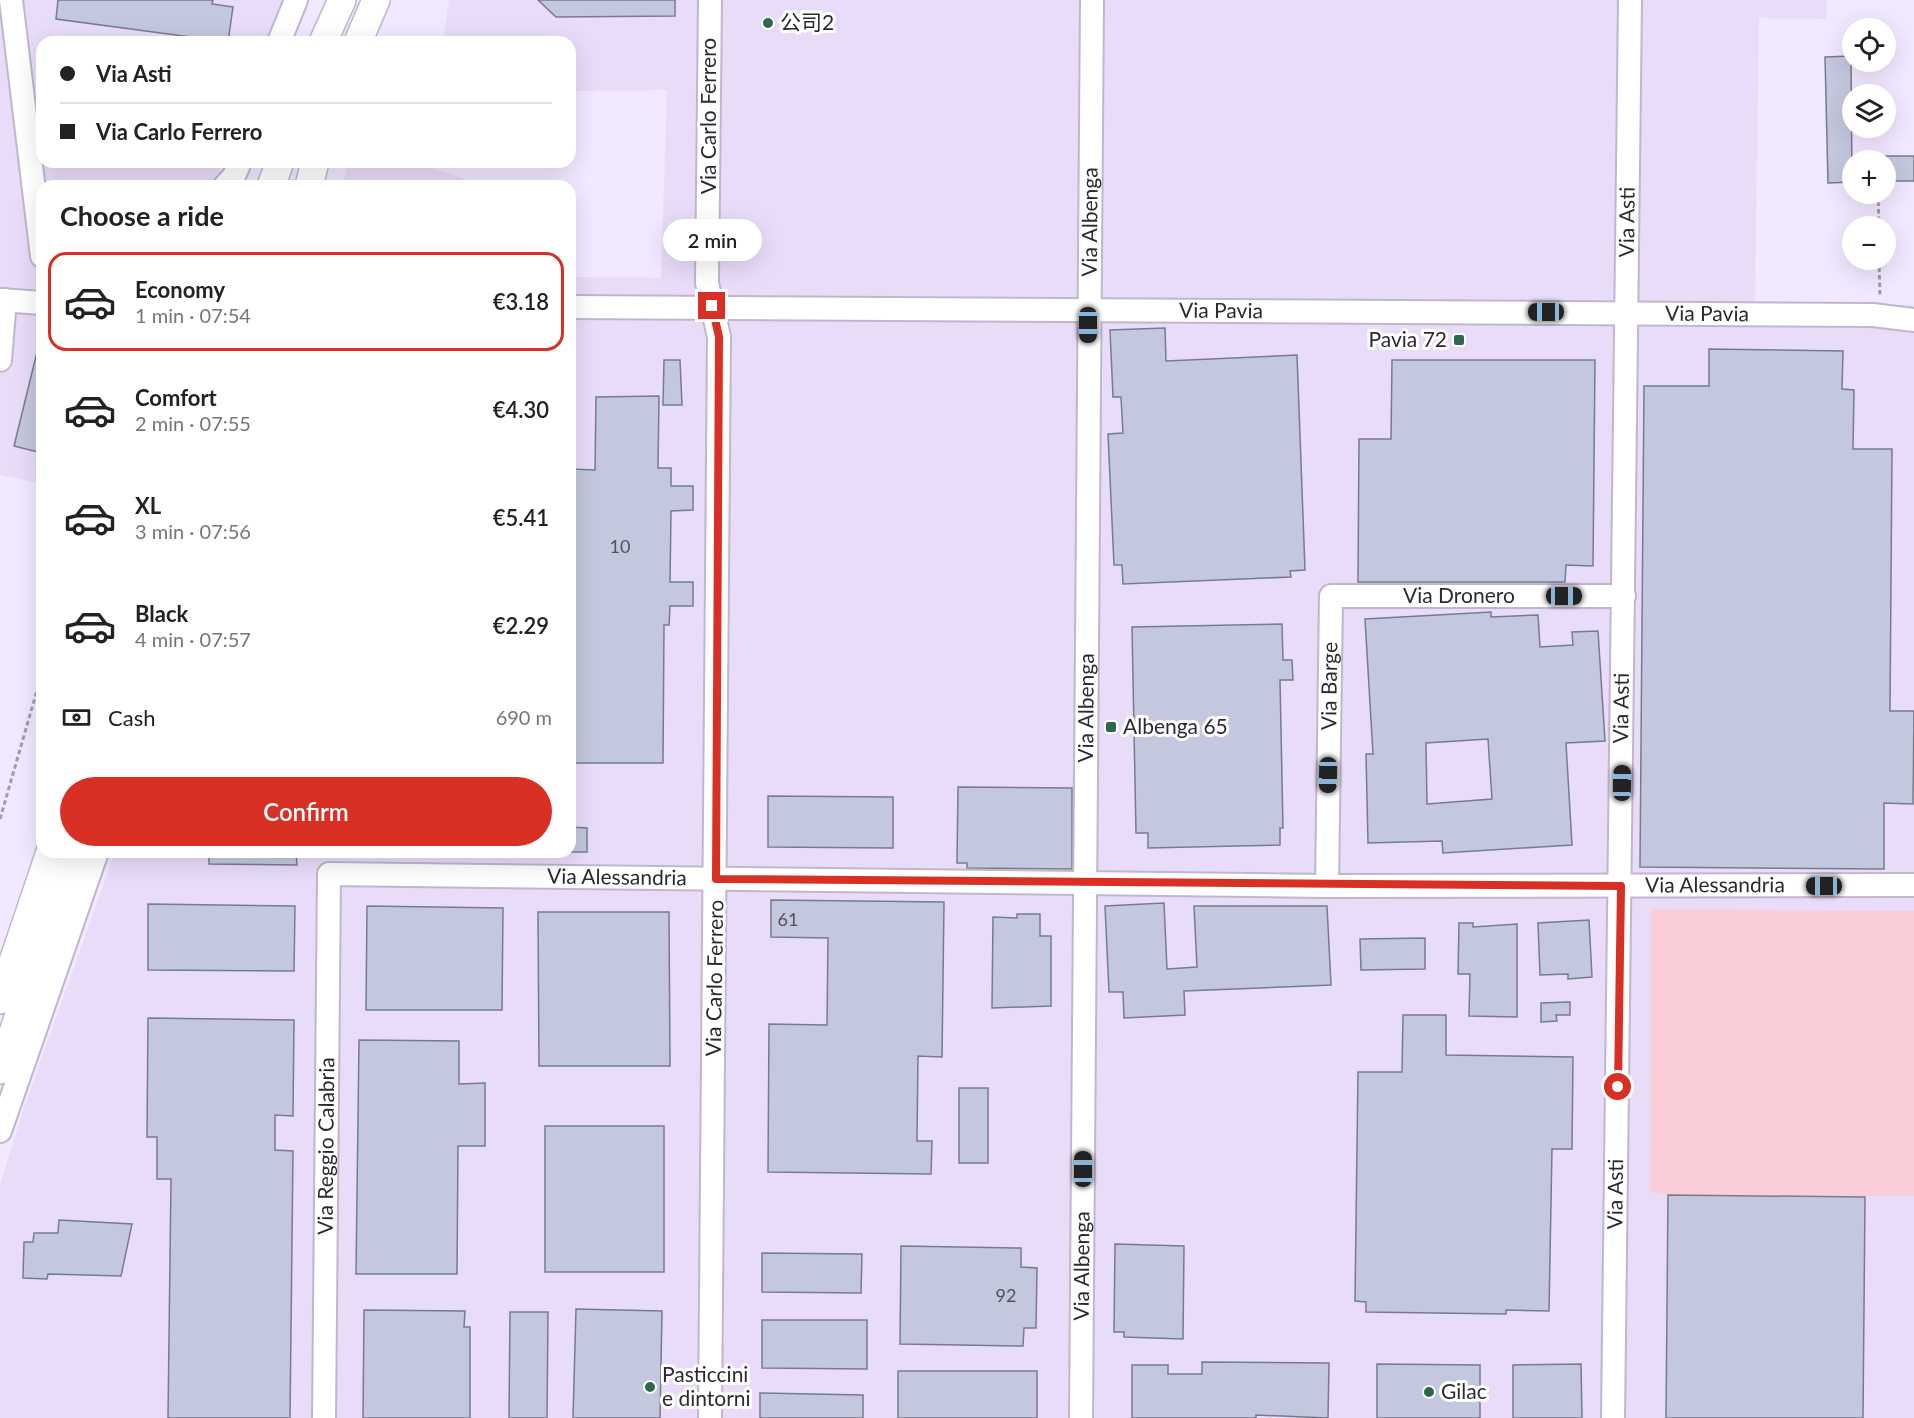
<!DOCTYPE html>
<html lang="en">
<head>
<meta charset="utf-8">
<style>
	:root { --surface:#fff; --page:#f2f2f2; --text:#222; --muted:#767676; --line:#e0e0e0; --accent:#d93025 }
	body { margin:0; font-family:Lato,"Noto Sans SC",sans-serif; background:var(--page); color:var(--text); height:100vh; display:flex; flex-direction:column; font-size:22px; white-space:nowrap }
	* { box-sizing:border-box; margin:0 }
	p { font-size:20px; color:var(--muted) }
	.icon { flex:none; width:33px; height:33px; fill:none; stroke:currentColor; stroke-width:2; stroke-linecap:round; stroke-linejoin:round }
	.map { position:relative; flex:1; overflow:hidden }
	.sheet { position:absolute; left:36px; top:180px; width:540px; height:678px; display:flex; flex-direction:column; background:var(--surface); border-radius:18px; box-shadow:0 6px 24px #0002 }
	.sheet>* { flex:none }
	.guide { position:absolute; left:36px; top:36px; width:540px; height:132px; border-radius:18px; box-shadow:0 6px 24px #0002; display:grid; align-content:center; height:132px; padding:0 24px; background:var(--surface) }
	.tools { position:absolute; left:1842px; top:18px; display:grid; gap:12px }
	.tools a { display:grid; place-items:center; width:54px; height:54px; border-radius:50%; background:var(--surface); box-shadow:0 6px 24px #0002; font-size:30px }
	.end { position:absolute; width:27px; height:27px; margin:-14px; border:8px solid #d93025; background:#fff; box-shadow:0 0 0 3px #fff }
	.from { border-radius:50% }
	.bubble { position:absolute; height:42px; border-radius:21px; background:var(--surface); box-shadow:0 6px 24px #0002; font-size:20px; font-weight:600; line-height:42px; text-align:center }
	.car { position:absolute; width:18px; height:36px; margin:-18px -9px; border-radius:8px; box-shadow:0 0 4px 2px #0007; background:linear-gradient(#222 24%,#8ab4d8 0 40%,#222 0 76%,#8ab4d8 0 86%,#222 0) }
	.guide b { display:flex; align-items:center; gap:21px; height:57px; font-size:22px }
	.guide b+b { border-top:2px solid var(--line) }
	.guide i { width:15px; height:15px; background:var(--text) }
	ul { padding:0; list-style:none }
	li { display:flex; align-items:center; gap:18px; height:99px; margin:0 12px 9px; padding:0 12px; border:3px solid transparent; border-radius:18px }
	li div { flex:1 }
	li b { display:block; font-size:22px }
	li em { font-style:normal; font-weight:600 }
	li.selected { border-color:var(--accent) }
	li>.icon { width:54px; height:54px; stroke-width:1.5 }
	h2 { padding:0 24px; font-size:27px; line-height:72px }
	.pay { display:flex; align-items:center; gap:15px; height:66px; padding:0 24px; font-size:22px }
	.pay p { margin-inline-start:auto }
	.button { display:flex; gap:12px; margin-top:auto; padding:12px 24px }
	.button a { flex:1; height:69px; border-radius:36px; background:var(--accent); color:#fff; font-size:24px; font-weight:600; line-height:69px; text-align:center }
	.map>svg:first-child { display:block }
</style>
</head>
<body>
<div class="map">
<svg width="1914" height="1418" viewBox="0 0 1914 1418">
	<rect width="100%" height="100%" fill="#f2e8ff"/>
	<path fill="#e8dcf9" d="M0 0H284L268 42H42V162H223L214 186H42V484L0 475Z
		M449 0H1827L1826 19 1759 18 1755 303 1914 305V1418H0V1185L24 1108 115 852H570V277L661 278 667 90 570 91V42H443Z
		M348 162H411L461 177 471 186H343Z"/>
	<path fill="#fbcdd9" d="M1651 909 1914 911V1196L1668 1195 1650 1192Z"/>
	<path fill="#c3c8de" stroke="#777b90" stroke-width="1.5" fill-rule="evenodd" d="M58 0H213L212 4 233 7 228 42 56 19Z
		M538 0H675V16L556 17Z
		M1851 56 1852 182 1828 183 1825 57Z
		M1886 156H1914V181H1886Z
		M1165 328 1166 361 1297 355 1305 570 1290 571 1291 577 1123 584 1122 565H1114L1108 434 1123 433 1121 397H1113L1110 330Z
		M1709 349 1843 351 1842 389 1854 390 1853 449H1892L1890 711H1914L1913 804 1884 803V869L1640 867 1644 386H1709Z
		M37 352H42V453L14 446Z
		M664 360H680L682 405H663Z
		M1392 360H1595L1593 566 1566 565 1565 582H1358L1359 439H1391Z
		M659 396 658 468H671V486H693V510L671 511 670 582H693V606H670L669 625H664L663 763H570V469L595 470 596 397Z
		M1491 612V617L1538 615 1540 647 1573 645 1572 632 1598 631 1605 741 1566 743 1572 845 1443 853 1442 841 1368 843 1366 754H1373L1365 619ZM1488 739 1492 799 1427 804 1426 743Z
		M1282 624 1283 660H1292L1293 680H1280L1283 828H1280V845L1148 848V833H1136L1132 627Z
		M958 787 1072 788V869L967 868V863H957Z
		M768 796 893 797V848L768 847Z
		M570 827 587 828V852H570Z
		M209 852H296L297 865 209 864Z
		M771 900 944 902 942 1057 918 1056 917 1141H932L931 1174 768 1172 769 1024 827 1025 828 938 771 937Z
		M1164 903 1167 969 1197 967 1194 906H1327L1331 985 1184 991 1185 1015 1124 1018 1123 992H1109L1105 906Z
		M148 904 295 906 294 971 148 970Z
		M367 906 503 908 502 1010H366Z
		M538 912H669L670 1066H539Z
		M1017 914H1040V936H1051V1006L992 1008 993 917 1017 918Z
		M1589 920 1592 977 1568 979V974L1540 975 1538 923Z
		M1459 923H1473V927L1517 924V1017L1469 1016 1470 974H1458Z
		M1425 938V969L1361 970 1360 939Z
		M1570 1002V1015H1556L1557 1021 1541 1022V1003Z
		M1403 1015H1446V1055L1573 1057 1572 1149H1552L1549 1311 1506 1310V1314L1366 1312V1302L1355 1301 1358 1072H1402Z
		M148 1018 294 1020 293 1116 275 1115V1150L293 1151 290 1418H168L171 1179H157V1137H147Z
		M359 1040 459 1041V1084L485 1083V1146H458L457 1274H356Z
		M959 1088H988V1163H959Z
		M545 1126H664V1272H545Z
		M1668 1195 1865 1197 1863 1418H1666Z
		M59 1220 132 1224 121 1276 48 1274 47 1279 23 1278 24 1242H33L34 1233H58Z
		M1115 1244 1184 1246 1183 1339 1124 1337V1332H1114Z
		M901 1246 1021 1248V1267L1037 1268 1036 1328H1024L1023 1346 900 1344Z
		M762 1253 862 1254 861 1293 762 1292Z
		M576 1309 662 1311 660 1418H573Z
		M364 1310 465 1311 464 1327H470V1418H363Z
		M510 1312H548L547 1418H509Z
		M762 1320H867V1369L762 1368Z
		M1202 1362 1329 1363 1328 1418 1256 1415V1418H1132V1365H1168V1374H1202Z
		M1377 1364 1480 1365V1418H1377Z
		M1581 1364 1582 1418H1513V1365Z
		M898 1371H1037V1418H898Z
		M760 1393 863 1395V1418H760Z"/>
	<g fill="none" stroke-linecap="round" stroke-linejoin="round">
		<defs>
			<g id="minor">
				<path d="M11 0 42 256"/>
				<path d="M710 0 707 283 719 337 710 1418"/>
				<path d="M279 42 296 0"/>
				<path d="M225 186 234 176 240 162"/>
				<path d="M0 300 42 303"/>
				<path id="s1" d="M570 307 1873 315 1914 320"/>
				<path d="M0 360 5 300"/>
				<path id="s2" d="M1327 886 1331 596H1624"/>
				<path d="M0 1131 97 852"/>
				<path id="s3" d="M324 1418 329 874 1327 886 1914 885"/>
				<path id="s4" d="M1081 1418 1092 0"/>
				<path id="s5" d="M1613 1418 1630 0"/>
			</g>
			<path id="major" d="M323 42 342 0
				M358 42 376 0
				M271 186 280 162
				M309 186 315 162
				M0 1000 50 852
				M0 1070 75 852"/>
		</defs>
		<use href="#minor" stroke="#c0b7cd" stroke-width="26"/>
		<use href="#major" stroke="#c0b7cd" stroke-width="30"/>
		<path stroke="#a29bac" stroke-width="3" stroke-dasharray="4.5 3" stroke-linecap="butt" d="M1878 194 1879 226
			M1879 260 1880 297
			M0 819 42 673"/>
		<use href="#minor" stroke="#fff" stroke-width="22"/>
		<use href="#major" stroke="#fff" stroke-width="27"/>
	</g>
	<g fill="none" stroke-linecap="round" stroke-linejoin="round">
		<path stroke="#d93025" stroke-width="8" d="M712 306 719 337 716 879 1621 886 1618 1087"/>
	</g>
	<g fill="#2e674f" stroke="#fff" stroke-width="2">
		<circle cx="768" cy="23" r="6"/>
		<rect x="1453" y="334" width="12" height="12" rx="3"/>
		<rect x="1105" y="721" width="12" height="12" rx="3"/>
		<circle cx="650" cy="1387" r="6"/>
		<circle cx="1429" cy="1392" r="6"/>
	</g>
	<g text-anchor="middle" stroke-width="6" stroke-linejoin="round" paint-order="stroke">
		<g font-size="18" fill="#52515c">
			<text x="620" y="553">10</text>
			<text x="788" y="926">61</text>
			<text x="1006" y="1302">92</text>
		</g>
		<g font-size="21" fill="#2c2931" stroke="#fff" text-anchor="start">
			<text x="780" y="30">公司2</text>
			<text x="1447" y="347" text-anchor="end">Pavia 72</text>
			<text x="1123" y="734">Albenga 65</text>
			<text x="662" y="1382">Pasticcini<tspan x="662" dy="24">e dintorni</tspan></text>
			<text x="1441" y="1399">Gilac</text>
		</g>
		<g font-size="21" fill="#2c2931" stroke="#fff">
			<text transform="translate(709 116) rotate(-90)" y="7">Via Carlo Ferrero</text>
			<text dy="7" stroke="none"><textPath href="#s4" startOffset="1196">Via Albenga</textPath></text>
			<text dy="7" stroke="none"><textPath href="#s5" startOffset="1196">Via Asti</textPath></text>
			<text dy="7" stroke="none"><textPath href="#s1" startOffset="651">Via Pavia</textPath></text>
			<text dy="7" stroke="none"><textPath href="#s1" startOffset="1137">Via Pavia</textPath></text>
			<text dy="7" stroke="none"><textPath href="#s2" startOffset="418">Via Dronero</textPath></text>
			<text dy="7" stroke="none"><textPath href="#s2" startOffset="200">Via Barge</textPath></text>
			<text dy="7" stroke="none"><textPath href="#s4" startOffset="710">Via Albenga</textPath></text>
			<text dy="7" stroke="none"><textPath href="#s5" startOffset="710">Via Asti</textPath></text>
			<text dy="7" stroke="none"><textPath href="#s3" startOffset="832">Via Alessandria</textPath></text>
			<text dy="7" stroke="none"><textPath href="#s3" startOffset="1930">Via Alessandria</textPath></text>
			<text transform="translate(715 978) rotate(-89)" y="7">Via Carlo Ferrero</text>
			<text dy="7" stroke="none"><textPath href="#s3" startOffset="272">Via Reggio Calabria</textPath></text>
			<text dy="7" stroke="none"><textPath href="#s5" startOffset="224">Via Asti</textPath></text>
			<text dy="7" stroke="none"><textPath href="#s4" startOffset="152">Via Albenga</textPath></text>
		</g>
	</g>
</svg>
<div class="tools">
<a><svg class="icon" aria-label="locate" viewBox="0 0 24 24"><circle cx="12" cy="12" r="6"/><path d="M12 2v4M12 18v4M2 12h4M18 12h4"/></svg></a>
<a><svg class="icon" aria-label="layers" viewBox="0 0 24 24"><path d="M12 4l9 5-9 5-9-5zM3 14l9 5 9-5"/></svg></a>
<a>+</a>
<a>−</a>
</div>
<i class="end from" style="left:1618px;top:1087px"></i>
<i class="end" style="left:712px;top:306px"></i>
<div class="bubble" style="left:663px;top:219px;width:99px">2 min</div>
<i class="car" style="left:1546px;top:312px;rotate:270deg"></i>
<i class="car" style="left:1088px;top:325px;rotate:180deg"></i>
<i class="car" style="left:1564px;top:596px;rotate:90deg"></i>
<i class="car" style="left:1328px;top:775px;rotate:181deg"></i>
<i class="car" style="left:1622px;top:783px;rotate:1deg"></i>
<i class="car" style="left:1824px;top:886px;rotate:270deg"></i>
<i class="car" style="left:1083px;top:1169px;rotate:0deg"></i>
<div class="guide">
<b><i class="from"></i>Via Asti</b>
<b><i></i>Via Carlo Ferrero</b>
</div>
<section class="sheet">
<h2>Choose a ride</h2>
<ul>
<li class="selected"><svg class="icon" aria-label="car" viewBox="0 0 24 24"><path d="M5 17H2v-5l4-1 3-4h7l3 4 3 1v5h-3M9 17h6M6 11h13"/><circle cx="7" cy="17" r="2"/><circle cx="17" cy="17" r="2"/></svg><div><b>Economy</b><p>1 min · 07:54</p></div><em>€3.18</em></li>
<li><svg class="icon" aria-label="car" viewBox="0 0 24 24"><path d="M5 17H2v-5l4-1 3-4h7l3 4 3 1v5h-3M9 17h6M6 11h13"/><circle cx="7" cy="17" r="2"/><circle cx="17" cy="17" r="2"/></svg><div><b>Comfort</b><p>2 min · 07:55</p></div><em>€4.30</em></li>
<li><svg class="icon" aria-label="car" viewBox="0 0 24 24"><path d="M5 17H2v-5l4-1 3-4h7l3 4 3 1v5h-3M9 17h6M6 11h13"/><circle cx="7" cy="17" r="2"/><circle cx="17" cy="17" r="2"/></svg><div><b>XL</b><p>3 min · 07:56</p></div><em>€5.41</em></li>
<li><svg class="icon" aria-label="car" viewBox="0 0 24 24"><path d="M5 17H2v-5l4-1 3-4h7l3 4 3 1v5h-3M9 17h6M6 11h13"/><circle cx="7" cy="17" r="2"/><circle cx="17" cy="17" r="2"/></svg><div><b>Black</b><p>4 min · 07:57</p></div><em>€2.29</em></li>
</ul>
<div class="pay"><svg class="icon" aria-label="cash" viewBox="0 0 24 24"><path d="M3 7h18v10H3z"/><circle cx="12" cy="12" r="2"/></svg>Cash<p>690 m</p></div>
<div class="button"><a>Confirm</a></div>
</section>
</div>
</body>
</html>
